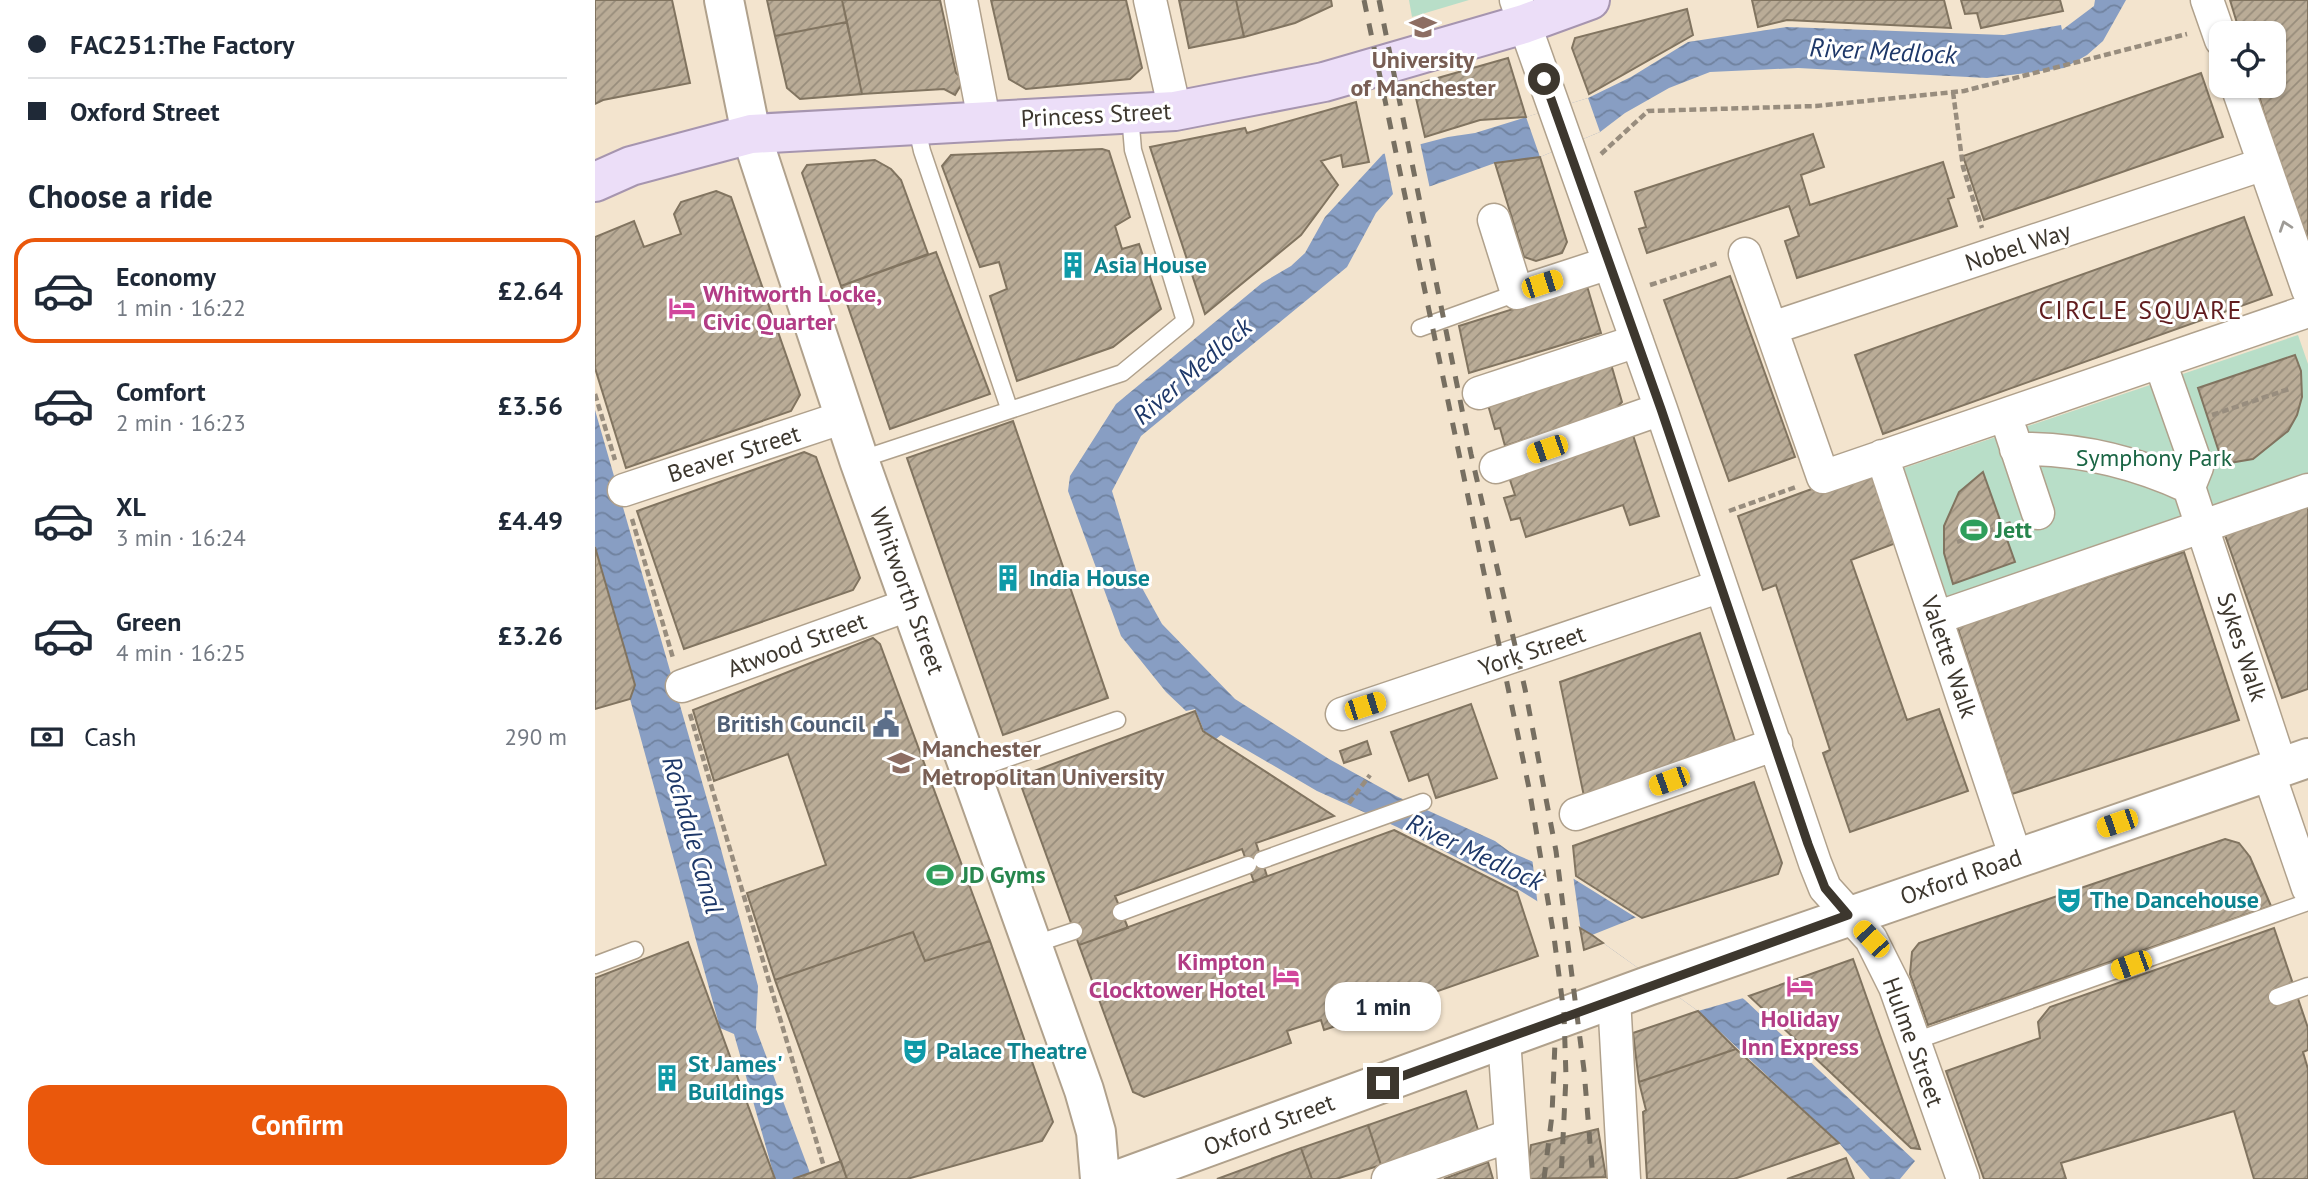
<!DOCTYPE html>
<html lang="en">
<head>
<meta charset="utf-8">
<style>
	:root { --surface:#fff; --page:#f2f2f3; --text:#1f2937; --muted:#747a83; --line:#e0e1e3; --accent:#ea580c }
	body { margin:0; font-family:"PT Sans",sans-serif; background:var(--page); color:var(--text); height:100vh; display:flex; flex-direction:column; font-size:26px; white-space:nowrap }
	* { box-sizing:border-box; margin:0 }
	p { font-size:23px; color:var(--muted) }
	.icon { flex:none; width:38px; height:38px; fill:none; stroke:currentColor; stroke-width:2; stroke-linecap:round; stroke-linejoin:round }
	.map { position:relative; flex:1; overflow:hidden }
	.drawer { display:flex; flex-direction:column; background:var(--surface); width:595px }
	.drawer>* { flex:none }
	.banner { display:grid; align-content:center; height:154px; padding:0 28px; background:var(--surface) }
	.tools { position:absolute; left:1614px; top:21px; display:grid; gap:14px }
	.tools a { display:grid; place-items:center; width:77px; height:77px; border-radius:14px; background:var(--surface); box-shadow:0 2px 5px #0004; font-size:35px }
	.end { position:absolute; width:32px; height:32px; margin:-16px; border:9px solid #3d372e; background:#fff; box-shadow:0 0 0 4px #fff }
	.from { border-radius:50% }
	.bubble { position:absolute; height:49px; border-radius:21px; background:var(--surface); box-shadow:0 2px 5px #0004; font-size:23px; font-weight:600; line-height:49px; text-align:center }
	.car { position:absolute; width:21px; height:42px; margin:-21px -10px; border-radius:9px; box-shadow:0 0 5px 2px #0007; background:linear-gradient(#f5c518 24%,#345 0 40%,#f5c518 0 76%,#345 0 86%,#f5c518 0) }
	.banner b { display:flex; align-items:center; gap:24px; height:66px; font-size:26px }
	.banner b+b { border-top:2px solid var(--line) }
	.banner i { width:18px; height:18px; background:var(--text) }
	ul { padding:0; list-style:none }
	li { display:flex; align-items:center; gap:21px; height:105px; margin:0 14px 10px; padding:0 14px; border:4px solid transparent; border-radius:21px }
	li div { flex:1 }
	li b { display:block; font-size:26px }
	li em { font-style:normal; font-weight:600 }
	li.selected { border-color:var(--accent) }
	li>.icon { width:63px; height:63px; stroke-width:1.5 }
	h2 { padding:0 28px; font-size:32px; line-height:84px }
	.pay { display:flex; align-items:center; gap:18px; height:77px; padding:0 28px; font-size:26px }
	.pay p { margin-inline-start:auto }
	.button { display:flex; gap:14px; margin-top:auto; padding:14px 28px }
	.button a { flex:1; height:80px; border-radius:21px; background:var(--accent); color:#fff; font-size:28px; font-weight:600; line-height:80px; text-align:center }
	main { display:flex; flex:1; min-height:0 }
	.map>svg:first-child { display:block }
</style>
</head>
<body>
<main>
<section class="drawer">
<div class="banner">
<b><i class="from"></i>FAC251:The Factory</b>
<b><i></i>Oxford Street</b>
</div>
<h2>Choose a ride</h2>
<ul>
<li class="selected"><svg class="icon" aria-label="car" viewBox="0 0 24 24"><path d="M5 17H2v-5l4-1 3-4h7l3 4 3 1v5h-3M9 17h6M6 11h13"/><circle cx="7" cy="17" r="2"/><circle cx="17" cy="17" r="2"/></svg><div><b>Economy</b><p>1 min · 16:22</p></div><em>£2.64</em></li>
<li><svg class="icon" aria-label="car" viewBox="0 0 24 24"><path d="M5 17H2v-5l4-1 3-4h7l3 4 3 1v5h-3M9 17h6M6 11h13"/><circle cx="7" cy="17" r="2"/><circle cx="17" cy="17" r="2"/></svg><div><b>Comfort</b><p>2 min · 16:23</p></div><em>£3.56</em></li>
<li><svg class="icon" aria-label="car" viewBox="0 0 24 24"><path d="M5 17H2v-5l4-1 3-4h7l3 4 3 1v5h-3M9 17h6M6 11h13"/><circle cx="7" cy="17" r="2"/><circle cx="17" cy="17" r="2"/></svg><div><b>XL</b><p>3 min · 16:24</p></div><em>£4.49</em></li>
<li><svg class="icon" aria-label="car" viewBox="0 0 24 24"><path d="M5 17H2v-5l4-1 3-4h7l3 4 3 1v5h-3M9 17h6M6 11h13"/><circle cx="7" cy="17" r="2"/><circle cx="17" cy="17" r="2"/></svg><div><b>Green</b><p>4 min · 16:25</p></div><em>£3.26</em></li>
</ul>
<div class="pay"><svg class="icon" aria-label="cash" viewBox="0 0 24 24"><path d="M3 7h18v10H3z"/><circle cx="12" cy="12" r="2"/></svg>Cash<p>290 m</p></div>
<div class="button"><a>Confirm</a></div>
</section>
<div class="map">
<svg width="1713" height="1179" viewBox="0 0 1713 1179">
	<defs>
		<pattern id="water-waves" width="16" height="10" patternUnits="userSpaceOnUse" patternTransform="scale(1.75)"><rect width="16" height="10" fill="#889ec3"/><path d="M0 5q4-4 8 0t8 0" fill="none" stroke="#70829f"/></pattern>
		<pattern id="building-hatch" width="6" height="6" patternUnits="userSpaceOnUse" patternTransform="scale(1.75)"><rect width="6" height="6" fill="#baac97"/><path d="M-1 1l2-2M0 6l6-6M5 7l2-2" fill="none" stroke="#988d7c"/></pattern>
	</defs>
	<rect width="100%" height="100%" fill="#f3e4ce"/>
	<path fill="#b8dec8" d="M814 0H874L817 17Z
		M1703 335 1713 364V481L1354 602 1309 468Z"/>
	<path fill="url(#water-waves)" d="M1500 0H1531L1508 41 1492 55 1469 68 1392 78 1203 68 1115 72 1074 88 1030 113 1005 132 945 157 900 163 836 186 798 194 781 213 752 267 546 436 517 491 546 586 567 624 640 699 734 759 801 796 900 841 915 852 979 879 1045 920 1150 1000 1320 1161 1305 1179H1275L1244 1143 1103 1011 997 935 921 888 802 827 722 791 626 735 621 739 609 731 600 709 591 711 571 692 526 636 473 491 475 476 521 404 667 283 696 266 710 253 730 217 788 154 853 137 880 133 993 98 1036 77 1093 42 1192 27 1409 35 1466 25 1467 30 1499 6Z
		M0 410 120 827 163 986 161 1029 215 1173 198 1179H180L139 1034 125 1028 35 699 40 685 0 546Z"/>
	<path fill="#f3e4ce" d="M993 98 1005 132 945 157 931 117Z
		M825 142 835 189 799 199 789 150Z
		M937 857 978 875 986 932 943 907Z
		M1042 917 1125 976 1152 997 1103 1011 997 935Z"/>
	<path fill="url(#building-hatch)" stroke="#817460" stroke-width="2" d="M0 0H77L95 83 8 100 0 104Z
		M172 0H247L252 22 180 36Z
		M247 0H345L361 73 369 80 360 95 349 89 267 94Z
		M396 0H531L547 68 535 79 431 89 414 79Z
		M584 0H641L649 37 594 48Z
		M641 0H736L737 6 700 23 649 37Z
		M1157 0H1349L1356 28 1192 20 1163 27Z
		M1366 0H1465L1468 11 1386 28 1382 13 1370 14Z
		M1635 0H1713V240L1708 242 1661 86H1678V33H1645Z
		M1092 9 1098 35 994 94 977 48 980 38Z
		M252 22 267 94 205 99 192 88 180 36Z
		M913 58 931 117 885 120 830 137 818 85Z
		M1606 73 1628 137 1389 220 1368 156Z
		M761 102 774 162 748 167 746 155 726 161 743 185 706 235 610 314 555 147 650 128 652 133Z
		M1218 134 1229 167 1206 175 1215 205 1348 162 1359 197 1353 199 1362 226 1202 278 1190 241 1204 236 1194 206 1052 253 1044 229 1051 227 1040 192Z
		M507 149 514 151 535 217 520 226 527 249 544 244 566 309 518 347 422 381 395 296 412 289 404 262 385 267 347 166 356 155Z
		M945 157 972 242 967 253 941 261 929 257 900 163Z
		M280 160 296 169 306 180 333 254 246 286 207 173 212 165Z
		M121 191 136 197 205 395 196 411 31 468 0 368V237L39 221 49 247 86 234 79 214 86 202Z
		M1649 217 1677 295 1288 434 1260 355Z
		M341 252 395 394 295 429 246 286Z
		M1135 276 1200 457 1134 481 1069 300Z
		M992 286 1006 333 874 373 864 326Z
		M1700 355 1706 371 1707 397 1702 415 1693 431 1658 459 1628 464 1603 388Z
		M1016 364 1027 402 1021 409 910 446 905 428 900 429 893 405Z
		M418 421 513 698 408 735 312 458Z
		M1037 432 1064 516 1035 525 1028 505 931 537 925 518 916 520 909 498 920 495 912 471Z
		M209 452 221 457 265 578 258 590 89 649 42 511Z
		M1282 465 1309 540 1256 560 1312 720 1344 709 1373 791 1255 832 1228 753 1235 750 1181 585 1168 590 1143 516Z
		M1388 472 1420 562 1358 584 1349 553V526L1364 492Z
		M1713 503V689L1687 698 1629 532Z
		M0 547 40 685 35 699 0 709Z
		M1589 552 1644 720 1417 794 1362 626Z
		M1105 633 1142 747 990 801 965 682Z
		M278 638 285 644 395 941 330 961 318 932 180 980 152 893 231 865 193 754 119 781 98 710Z
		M876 704 902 778 841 798 833 774 814 781 796 732Z
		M600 711 608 731 739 816 661 843 672 876 659 882 647 849 520 896 533 928 484 945 423 777Z
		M772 741 776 754 749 763 745 751Z
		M1159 782 1187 863 1183 874 1047 918 981 876 978 846Z
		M799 830 922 892 943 956 803 1005 800 995 768 1006 771 1016 729 1030 726 1020 692 1031 696 1043 549 1097 538 1092 484 945Z
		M1630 839 1644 843 1655 857 1676 906 1333 1025 1315 974 1317 952 1324 943Z
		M985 928 997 935 1008 943 989 950Z
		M1679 928 1713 1028V1050L1708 1052 1713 1069V1179H1659L1639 1111 1466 1163 1471 1179H1389L1351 1071 1445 1038 1443 1022 1455 1007Z
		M318 932 330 961 395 941 458 1122 447 1141 312 1179H252L180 980Z
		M93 942 180 1179H0V978Z
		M1258 959 1263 973 1325 1149 1316 1148 1154 996Z
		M1103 1011 1141 1049 1044 1082 1038 1033Z
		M1141 1049 1244 1143 1139 1179H1052L1048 1112 1051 1110 1044 1082Z
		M871 1091 884 1133 786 1165 773 1125Z
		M773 1125 786 1165 741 1179H717L706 1148Z
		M1003 1129 1011 1177 931 1179 936 1145Z
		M706 1148 717 1179H622Z
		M1251 1158 1259 1179H1192Z
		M246 1161 252 1179H198L215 1173Z
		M893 1162 898 1179H849Z"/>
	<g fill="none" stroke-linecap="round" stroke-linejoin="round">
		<defs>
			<path id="lane" d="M321 124 327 151 414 408
				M825 328 922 293
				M264 460 527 373 590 321 538 150 535 115
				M376 771 522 720
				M667 860 828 802
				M526 912 653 865
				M437 945 479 931
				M0 965 40 950
				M1682 997 1713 986
				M1320 1041 1713 902"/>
			<path id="street" d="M366 0 389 120
				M555 0 580 111
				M921 0 1066 409 1220 863 1230 888 1276 939 1300 987 1368 1179
				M1612 0 1626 40
				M1642 86 1713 290
				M899 220 922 293 1014 263
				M1150 254 1228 477 1713 311
				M1177 328 1669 164
				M1565 362 1602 467 1594 487 1686 767
				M884 393 1042 341
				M1416 432 1443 513
				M1421 449C1480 448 1540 462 1594 487
				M1287 456 1421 858
				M901 467 1066 409
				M29 490 249 417
				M1341 618 1713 490
				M87 686 316 604
				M747 714 1126 586
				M1673 771 1713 888
				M981 814 1181 744
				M1019 998 1029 1179
				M909 1039 919 1179
				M793 1179 914 1136"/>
			<path id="secondary" d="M129 0 156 134 174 189 264 460 489 1090 501 1132 505 1179
				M525 1179 1053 986 1713 758"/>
			<path id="primary" d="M0 182 36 166 156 134 580 111 729 82 929 24 995 0"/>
		</defs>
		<use href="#lane" stroke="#b0a18c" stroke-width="19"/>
		<use href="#street" stroke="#b0a18c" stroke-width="35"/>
		<use href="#secondary" stroke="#b0a18c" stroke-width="42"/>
		<use href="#primary" stroke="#a695af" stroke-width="42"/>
		<path stroke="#988d7e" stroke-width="4.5" stroke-dasharray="7 3.5" stroke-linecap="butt" d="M1358 92 1368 167 1387 228
			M1006 154 1053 111 1221 106 1369 91 1592 34
			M1055 285 1123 263
			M0 394 20 460
			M1617 415 1694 389
			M1134 511 1201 487
			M37 519 78 658
			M1362 542 1416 523
			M95 714 229 1167
			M754 803 775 775"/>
		<use href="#lane" stroke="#fff" stroke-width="16"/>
		<use href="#street" stroke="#fff" stroke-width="32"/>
		<use href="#secondary" stroke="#fff" stroke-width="38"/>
		<use href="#primary" stroke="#ecdef8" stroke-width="38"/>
		<path stroke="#776f61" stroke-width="5" stroke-dasharray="12 12" stroke-linecap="butt" d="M769 0 934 788 959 937 969 1014 971 1077 966 1179
			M784 0 876 454 930 689 961 851 989 1070 998 1179
			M949 1179 957 1115 960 1042"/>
	</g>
	<defs><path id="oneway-chevron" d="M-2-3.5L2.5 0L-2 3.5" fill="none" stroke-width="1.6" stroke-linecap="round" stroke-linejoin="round" transform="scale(1.75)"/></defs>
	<use stroke="#9e9b96" href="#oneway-chevron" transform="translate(1690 226) rotate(-109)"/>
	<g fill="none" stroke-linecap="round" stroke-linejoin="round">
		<path stroke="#3d372e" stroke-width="9" d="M788 1083 1253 915 1230 888 1213 844 1066 409 949 79"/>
	</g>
	<defs>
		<symbol id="university-bare" viewBox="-9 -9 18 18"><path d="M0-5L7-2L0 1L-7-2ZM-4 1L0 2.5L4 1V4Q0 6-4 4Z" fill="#8d6e63" stroke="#fff" stroke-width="2.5" paint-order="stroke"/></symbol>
		<symbol id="building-bare" viewBox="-9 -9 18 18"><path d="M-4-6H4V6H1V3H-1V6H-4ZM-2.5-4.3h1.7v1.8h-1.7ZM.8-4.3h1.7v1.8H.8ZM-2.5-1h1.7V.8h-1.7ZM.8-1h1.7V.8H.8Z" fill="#0f9aa8" stroke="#fff" stroke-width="2.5" paint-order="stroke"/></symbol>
		<symbol id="hotel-bare" viewBox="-9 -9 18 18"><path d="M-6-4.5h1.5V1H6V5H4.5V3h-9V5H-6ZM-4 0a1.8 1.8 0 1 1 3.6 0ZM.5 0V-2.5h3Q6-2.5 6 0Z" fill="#d1479c" stroke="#fff" stroke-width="2.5" paint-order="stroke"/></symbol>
		<symbol id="stadium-bare" viewBox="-9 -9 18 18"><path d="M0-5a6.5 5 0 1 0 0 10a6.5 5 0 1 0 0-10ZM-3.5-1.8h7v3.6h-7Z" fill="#2e9e5b" stroke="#fff" stroke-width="2.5" paint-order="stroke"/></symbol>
		<symbol id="civic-bare" viewBox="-9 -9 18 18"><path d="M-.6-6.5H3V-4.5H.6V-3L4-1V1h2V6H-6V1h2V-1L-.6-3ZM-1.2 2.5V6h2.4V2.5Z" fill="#5c6f8a" stroke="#fff" stroke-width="2.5" paint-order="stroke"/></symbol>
		<symbol id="theatre-bare" viewBox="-9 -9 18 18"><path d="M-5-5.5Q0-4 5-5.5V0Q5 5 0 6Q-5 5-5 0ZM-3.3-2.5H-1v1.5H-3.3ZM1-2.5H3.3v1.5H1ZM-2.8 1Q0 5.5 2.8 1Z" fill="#0f9aa8" stroke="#fff" stroke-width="2.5" paint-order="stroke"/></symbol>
	</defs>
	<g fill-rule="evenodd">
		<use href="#university-bare" x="809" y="8" width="38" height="38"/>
		<use href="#building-bare" x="459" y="246" width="38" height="38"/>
		<use href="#hotel-bare" x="68" y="289" width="38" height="38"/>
		<use href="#stadium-bare" x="1360" y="511" width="38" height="38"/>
		<use href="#building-bare" x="394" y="559" width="38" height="38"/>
		<use href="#civic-bare" x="272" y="705" width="38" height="38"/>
		<use href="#university-bare" x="287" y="744" width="38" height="38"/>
		<use href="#stadium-bare" x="326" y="856" width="38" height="38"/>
		<use href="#theatre-bare" x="1455" y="881" width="38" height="38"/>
		<use href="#hotel-bare" x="672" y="957" width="38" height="38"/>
		<use href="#hotel-bare" x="1186" y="967" width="38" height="38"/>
		<use href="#theatre-bare" x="301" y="1032" width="38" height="38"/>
		<use href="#building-bare" x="53" y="1059" width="38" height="38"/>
	</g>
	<g text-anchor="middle" stroke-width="6" stroke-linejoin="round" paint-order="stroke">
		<g font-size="24" font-weight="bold" fill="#785e54" stroke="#fff">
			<text x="828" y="68">University<tspan x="828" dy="28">of Manchester</tspan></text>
			<text x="327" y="757" text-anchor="start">Manchester<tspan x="327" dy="28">Metropolitan University</tspan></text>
		</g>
		<g font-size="24" fill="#3d372e" stroke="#fff">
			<text transform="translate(501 115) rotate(-3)" y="8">Princess Street</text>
			<text transform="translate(1423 247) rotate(-18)" y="8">Nobel Way</text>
			<text transform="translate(139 454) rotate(-18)" y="8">Beaver Street</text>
			<text transform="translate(312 591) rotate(70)" y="8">Whitworth Street</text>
			<text transform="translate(202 645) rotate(-20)" y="8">Atwood Street</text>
			<text transform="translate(1647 647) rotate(72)" y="8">Sykes Walk</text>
			<text transform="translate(937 651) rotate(-19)" y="8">York Street</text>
			<text transform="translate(1354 657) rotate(71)" y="8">Valette Walk</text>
			<text transform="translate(1366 877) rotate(-19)" y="8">Oxford Road</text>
			<text transform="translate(1318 1042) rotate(70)" y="8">Hulme Street</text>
			<text transform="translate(674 1125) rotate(-20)" y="8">Oxford Street</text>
		</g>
		<g font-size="24" font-weight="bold" fill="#0d838f" stroke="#fff" text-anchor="start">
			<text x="499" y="273">Asia House</text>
			<text x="434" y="586">India House</text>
			<text x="1495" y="908">The Dancehouse</text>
			<text x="341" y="1059">Palace Theatre</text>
			<text x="93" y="1072">St James'<tspan x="93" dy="28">Buildings</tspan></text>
		</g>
		<g font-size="24" font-weight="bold" fill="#b23c85" stroke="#fff" text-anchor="start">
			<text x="108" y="302">Whitworth Locke,<tspan x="108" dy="28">Civic Quarter</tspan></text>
			<text x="670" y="970" text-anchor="end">Kimpton<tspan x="670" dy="28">Clocktower Hotel</tspan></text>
			<text x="1205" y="1027" text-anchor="middle">Holiday<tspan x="1205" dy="28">Inn Express</tspan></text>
		</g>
		<g font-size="24" fill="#1a6544" stroke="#fff">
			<text x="1559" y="466">Symphony Park</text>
		</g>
		<g font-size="24" font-weight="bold" fill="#27864d" stroke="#fff" text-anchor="start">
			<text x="1400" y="538">Jett</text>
			<text x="366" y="883">JD Gyms</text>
		</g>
		<g font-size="24" font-weight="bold" fill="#4e5e75" stroke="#fff" text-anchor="end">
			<text x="270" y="732">British Council</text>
		</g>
		<g font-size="26" font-style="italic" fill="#1e3869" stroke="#fff">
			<text transform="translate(1288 51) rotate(3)" y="9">River Medlock</text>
			<text transform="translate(597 371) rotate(-41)" y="9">River Medlock</text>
			<text transform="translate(98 835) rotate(74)" y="9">Rochdale Canal</text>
			<text transform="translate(880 852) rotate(25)" y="9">River Medlock</text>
		</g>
		<g font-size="26" letter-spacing="2" fill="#611c1f" stroke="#fff">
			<text x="1546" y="319">CIRCLE SQUARE</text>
		</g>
	</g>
</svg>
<div class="tools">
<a><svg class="icon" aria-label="locate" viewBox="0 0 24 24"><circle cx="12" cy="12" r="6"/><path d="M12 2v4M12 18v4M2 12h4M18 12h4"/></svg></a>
</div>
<i class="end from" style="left:949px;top:79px"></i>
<i class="end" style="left:788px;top:1083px"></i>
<div class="bubble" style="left:730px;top:982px;width:116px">1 min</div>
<i class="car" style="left:947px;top:284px;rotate:72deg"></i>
<i class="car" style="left:952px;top:449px;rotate:251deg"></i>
<i class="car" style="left:770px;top:706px;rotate:72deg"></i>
<i class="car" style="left:1074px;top:781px;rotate:250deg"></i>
<i class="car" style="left:1522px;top:823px;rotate:251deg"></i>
<i class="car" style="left:1276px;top:939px;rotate:317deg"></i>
<i class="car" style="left:1536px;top:965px;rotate:250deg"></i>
</div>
</main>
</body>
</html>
